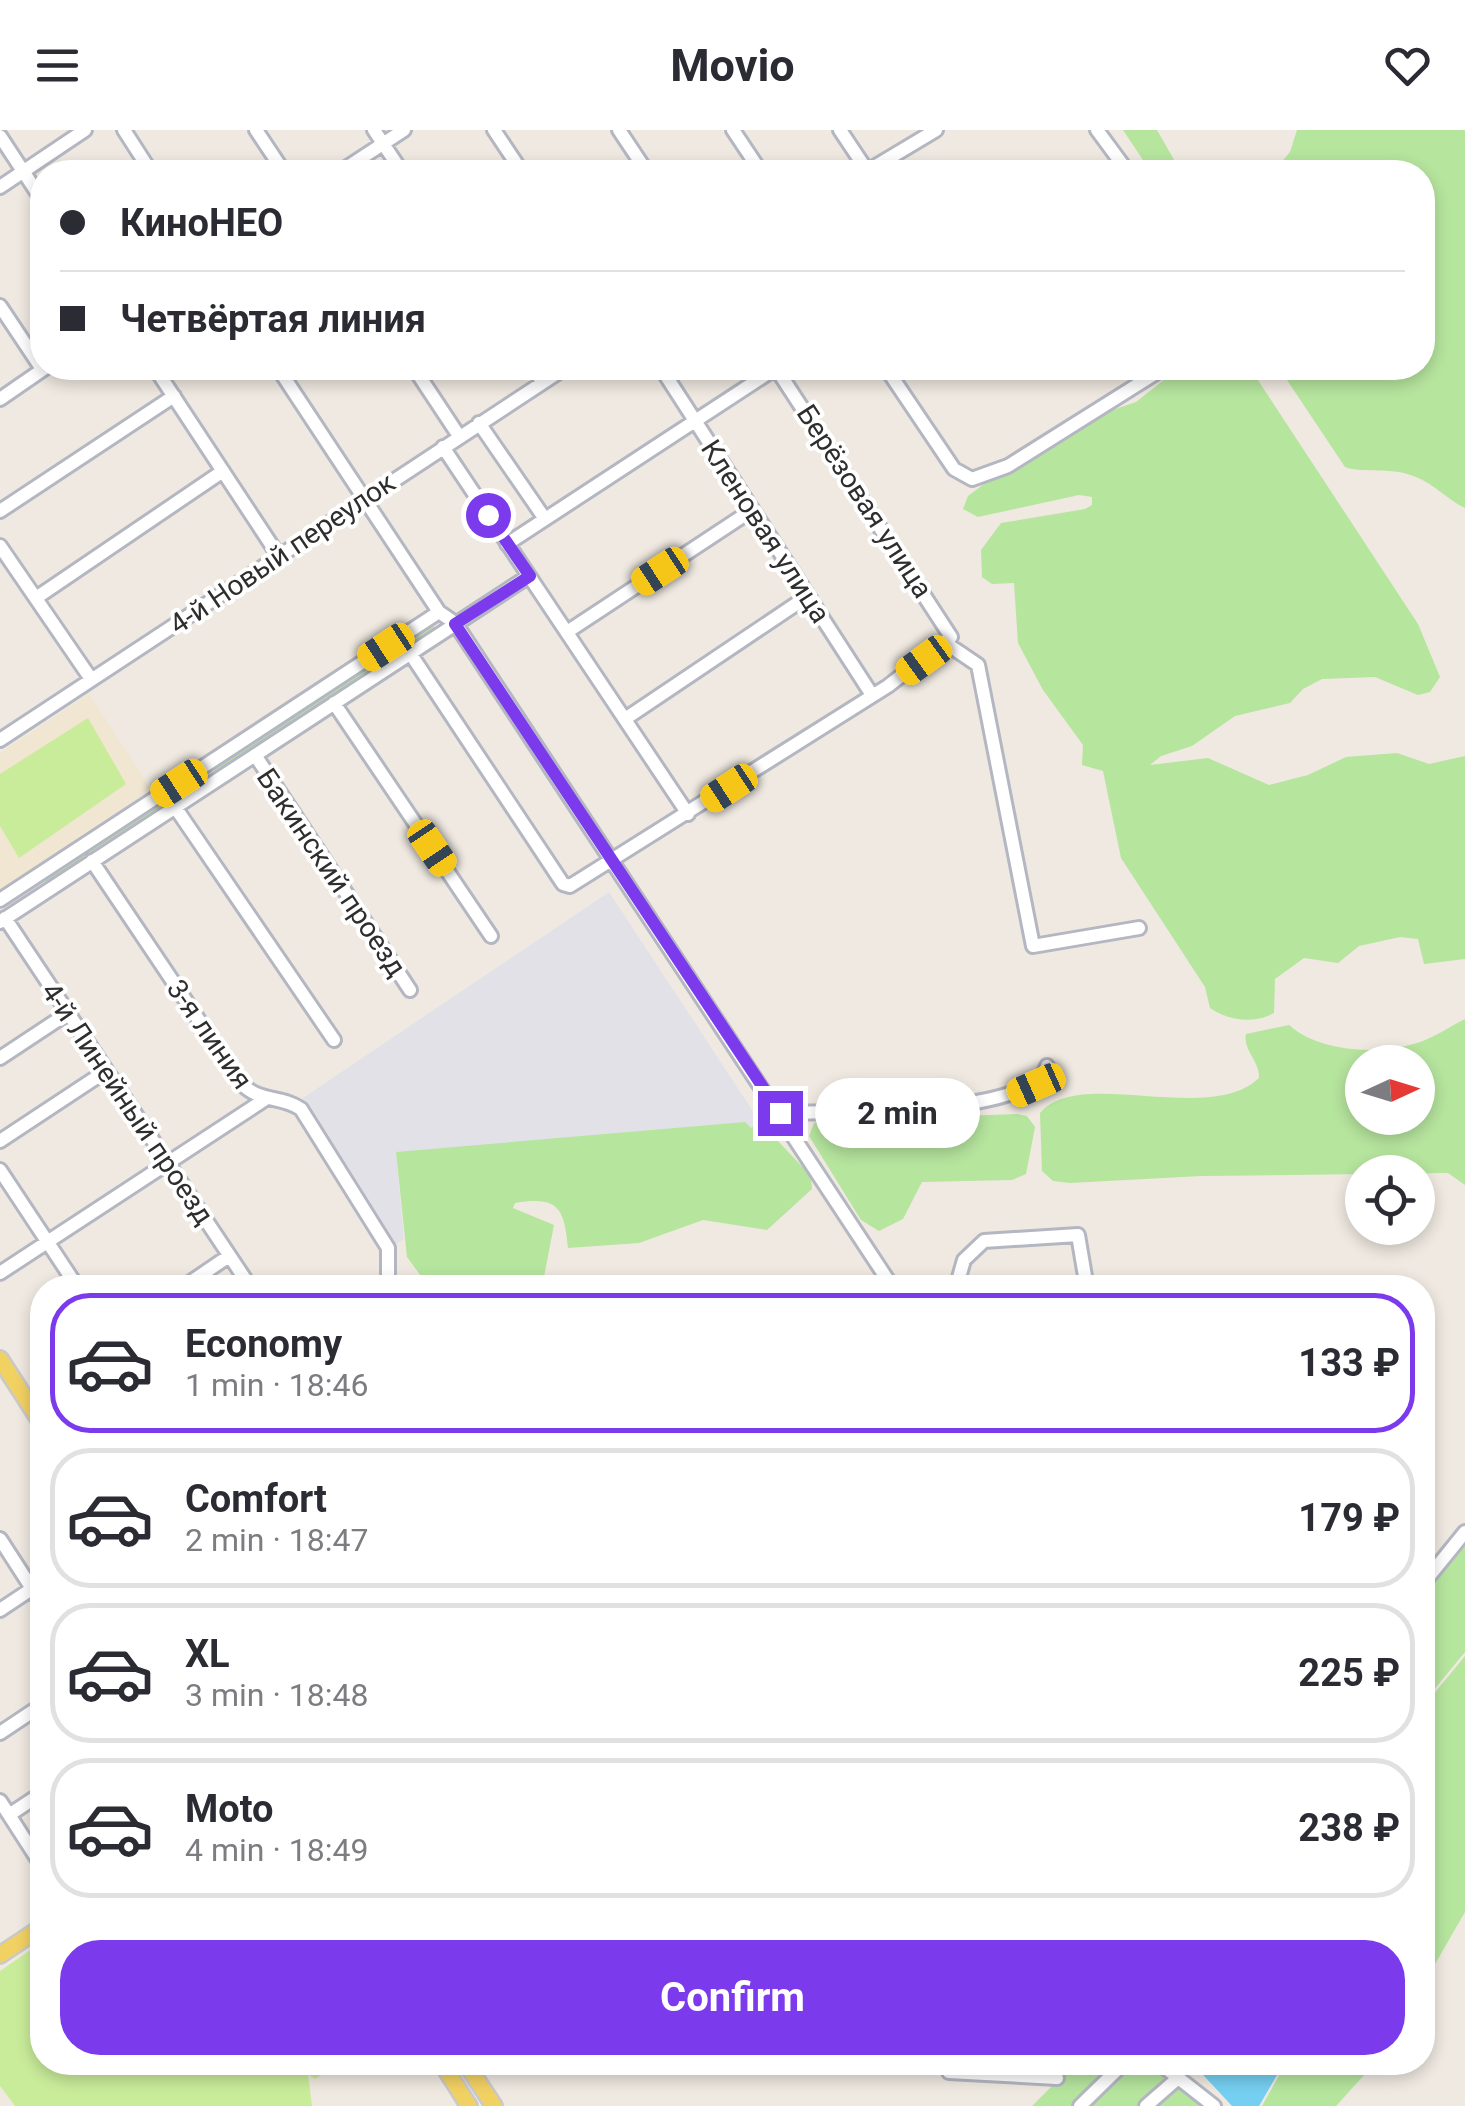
<!DOCTYPE html>
<html lang="en">
<head>
<meta charset="utf-8">
<style>
	:root { --surface:#fff; --page:#f2f2f3; --text:#2b2b33; --muted:#7c7c81; --line:#e1e1e2; --accent:#7c3aed }
	body { margin:0; font-family:Roboto,sans-serif; background:var(--page); color:var(--text); height:100vh; display:flex; flex-direction:column; font-size:38px; white-space:nowrap }
	* { box-sizing:border-box; margin:0 }
	p { font-size:32px; color:var(--muted) }
	.icon { flex:none; width:55px; height:55px; fill:none; stroke:currentColor; stroke-width:2; stroke-linecap:round; stroke-linejoin:round }
	.map { position:relative; flex:1; overflow:hidden }
	.drawer { position:absolute; left:30px; top:1145px; width:1405px; height:800px; display:flex; flex-direction:column; background:var(--surface); border-radius:40px; box-shadow:0 5px 15px #0003 }
	.drawer>* { flex:none }
	.hud { position:absolute; left:30px; top:30px; width:1405px; height:220px; border-radius:40px; box-shadow:0 5px 15px #0003; display:grid; align-content:center; height:220px; padding:0 30px; background:var(--surface) }
	.needle { width:65px; rotate:86deg }
	.tools { position:absolute; left:1345px; top:915px; display:grid; gap:20px }
	.tools a { display:grid; place-items:center; width:90px; height:90px; border-radius:50%; background:var(--surface); box-shadow:0 5px 15px #0003; font-size:50px }
	.end { position:absolute; width:45px; height:45px; margin:-22px; border:12px solid #7c3aed; background:#fff; box-shadow:0 0 0 5px #fff }
	.from { border-radius:50% }
	.bubble { position:absolute; height:70px; border-radius:35px; background:var(--surface); box-shadow:0 5px 15px #0003; font-size:32px; font-weight:700; line-height:70px; text-align:center }
	.car { position:absolute; width:30px; height:60px; margin:-30px -15px; border-radius:12px; box-shadow:0 0 8px 2px #0007; background:linear-gradient(#f5c518 24%,#345 0 40%,#f5c518 0 76%,#345 0 86%,#f5c518 0) }
	.hud b { display:flex; align-items:center; gap:35px; height:95px; font-size:38px }
	.hud b+b { border-top:2px solid var(--line) }
	.hud i { width:25px; height:25px; background:var(--text) }
	ul { padding:18px 0 0; list-style:none }
	li { display:flex; align-items:center; gap:30px; height:140px; margin:0 20px 15px; padding:0 10px; border:5px solid var(--line); border-radius:40px }
	li div { flex:1 }
	li b { display:block; font-size:38px }
	li em { font-style:normal; font-weight:700 }
	li.on { border-color:var(--accent) }
	li>.icon { width:90px; height:90px; stroke-width:1.5 }
	.cta { display:flex; gap:20px; margin-top:auto; padding:20px 30px }
	.cta a { flex:1; height:115px; border-radius:40px; background:var(--accent); color:#fff; font-size:40px; font-weight:700; line-height:115px; text-align:center }
	header { display:flex; justify-content:space-between; align-items:center; height:130px; padding:0 30px; background:var(--surface); font-size:45px; font-weight:700 }
	.map>svg:first-child { display:block }
</style>
</head>
<body>
<header><svg class="icon" aria-label="menu" viewBox="0 0 24 24"><path d="M4 6h16M4 12h16M4 18h16"/></svg>Movio<svg class="icon" aria-label="heart" viewBox="0 0 24 24"><path d="M12 20l-8-8c-3-5 5-10 8-4 3-6 11-1 8 4z"/></svg></header>
<div class="map">
<svg width="1465" height="1976" viewBox="0 0 1465 1976">
	<rect width="100%" height="100%" fill="#efe9e1"/>
	<path fill="#e3e1e8" d="M609 762 760 992 751 998 396 1023 404 1109 391 1117 300 970Z"/>
	<path fill="#f0e6d1" d="M89 564 151 659 23 744 25 748 0 760V623Z"/>
	<path fill="#b6e59e" fill-rule="evenodd" d="M1123 0H1157L1181 42H1151Z
		M1297 0H1465V378C1448 370 1434 354 1416 347 1391 336 1363 344 1345 337L1279 238H1422V42H1273L1290 22Z
		M1179 238H1250L1418 494 1440 547 1430 562 1418 565 1375 547 1322 549 1303 559 1290 573 1235 586 1192 616 1161 626 1150 635 1208 628 1269 655 1308 645 1346 627 1397 623 1429 634 1465 626V829L1424 834 1418 809 1400 807 1359 816 1338 833 1304 828 1275 849 1274 883C1255 894 1228 891 1210 878L1205 857 1121 728 1103 641 1082 635 1083 615 1043 560 1018 513 1014 453 992 454 982 447 981 420 1001 393 1085 379 1092 375V367L1079 365 978 387 963 379 968 366 984 354 1101 284 1136 272Z
		M431 493 435 499 217 644 213 637Z
		M204 643 208 649 47 754 44 748Z
		M1465 889V1055L1448 1043 1201 1046 1070 1053 1053 1051 1042 1041 1040 983C1079 936 1209 996 1259 948 1260 931 1243 921 1246 904L1289 895C1320 923 1384 926 1423 911 1438 905 1451 896 1465 889ZM1362 932H1418V988H1362Z
		M1017 984 1027 986 1035 997 1026 1044 1012 1050 922 1052 903 1089 879 1101 861 1090 809 1006 814 993 820 991Z
		M745 992 751 998 760 992 811 1046 812 1059 767 1100 703 1090 639 1113 568 1118C564 1078 559 1066 515 1073L513 1078 554 1095 542 1157H429L407 1127 396 1022Z
		M1465 1408V1522L1423 1573V1458Z
		M1465 1526V1782L1423 1855V1577Z
		M1076 1932 1167 1933 1218 1976H1032Z
		M1286 1933V1932L1375 1933 1336 1976H1262Z"/>
	<path fill="#c9ec9a" d="M88 588 126 654 19 728 0 696V644Z
		M42 1812V1932L339 1933 315 1949 308 1944 312 1976H15L0 1956V1841Z"/>
	<path fill="#75cff0" d="M1192 1933H1284L1259 1976H1232Z"/>
	<g fill="none" stroke-linecap="round" stroke-linejoin="round">
		<defs>
			<path id="minor" d="M124 0 151 42
				M256 0 284 42
				M374 0 402 42
				M494 0 522 42
				M619 0 647 42
				M733 0 761 42
				M840 0 868 42
				M1097 0 1128 42
				M0 6 42 70
				M340 42 404 0
				M866 42 936 0
				M0 57 85 0
				M0 176 42 239
				M155 238 278 425
				M278 238 439 482 455 493 893 1158
				M414 238 459 306
				M533 238 542 252
				M661 238 872 565
				M886 238 954 339 972 349 1008 336 1164 238
				M0 269 45 238
				M479 293 545 389
				M443 317 688 684
				M0 381 174 266
				M0 416 91 549
				M36 468 223 341
				M567 502 752 380
				M947 514 978 535 1033 816 1139 798
				M410 523 563 754 570 756 888 556 951 507 776 238 507 414
				M334 573 491 806
				M625 589 808 466
				M0 610 565 238
				M255 625 410 860
				M175 677 334 910
				M92 731 241 953C259 973 281 965 301 979L388 1118V1158
				M0 770 439 482
				M5 788 251 1158
				M0 792 529 446
				M0 928 68 883
				M780 983C830 981 1032 988 1047 936
				M0 1011 106 941
				M0 1040 78 1158
				M0 1143 267 968
				M182 1158 229 1126
				M956 1158 964 1130 984 1111 1078 1105 1087 1158
				M0 1409 42 1474
				M1422 1455 1465 1402
				M0 1480 42 1452
				M0 1603 42 1575
				M0 1671 42 1736
				M9 1685 42 1663
				M948 1932 949 1942 1057 1948
				M1158 1932 1214 1976
				M1080 1976 1125 1932
				M1146 1976 1177 1949"/>
			<path id="major" d="M0 1229 42 1294
				M0 1825 42 1797
				M441 1932 469 1976
				M465 1932 494 1976"/>
		</defs>
		<use href="#minor" stroke="#b4b7c1" stroke-width="18"/>
		<use href="#major" stroke="#c9c9c9" stroke-width="20"/>
		<use href="#minor" stroke="#fff" stroke-width="12"/>
		<use href="#major" stroke="#f2d163" stroke-width="15"/>
	</g>
	<g fill="none" stroke-linecap="round" stroke-linejoin="round">
		<path stroke="#7c3aed" stroke-width="12" d="M488 385 530 446 455 494 780 983"/>
	</g>
	<g text-anchor="middle" stroke-width="8" stroke-linejoin="round" paint-order="stroke">
		<g font-size="28" fill="#2e2e2e" stroke="#fff">
			<text transform="translate(865 371) rotate(57)" y="10">Берёзовая улица</text>
			<text transform="translate(766 401) rotate(57)" y="10">Кленовая улица</text>
			<text transform="translate(282 423) rotate(-34)" y="10">4-й Новый переулок</text>
			<text transform="translate(332 742) rotate(56)" y="10">Бакинский проезд</text>
			<text transform="translate(210 904) rotate(55)" y="10">3-я линия</text>
			<text transform="translate(128 973) rotate(56)" y="10">4-й Линейный проезд</text>
		</g>
	</g>
</svg>
<div class="tools">
<a><svg class="needle" viewBox="-14 -14 28 28"><path d="M0-13l5 13h-10z" fill="#e53935"/><path d="M0 13l5-13h-10z" fill="#7c7c81"/></svg></a>
<a><svg class="icon" aria-label="locate" viewBox="0 0 24 24"><circle cx="12" cy="12" r="6"/><path d="M12 2v4M12 18v4M2 12h4M18 12h4"/></svg></a>
</div>
<i class="end from" style="left:488px;top:385px"></i>
<i class="end" style="left:780px;top:983px"></i>
<div class="bubble" style="left:815px;top:948px;width:165px">2 min</div>
<i class="car" style="left:660px;top:441px;rotate:237deg"></i>
<i class="car" style="left:386px;top:517px;rotate:237deg"></i>
<i class="car" style="left:924px;top:530px;rotate:234deg"></i>
<i class="car" style="left:179px;top:653px;rotate:237deg"></i>
<i class="car" style="left:729px;top:658px;rotate:237deg"></i>
<i class="car" style="left:432px;top:718px;rotate:146deg"></i>
<i class="car" style="left:1036px;top:955px;rotate:246deg"></i>
<div class="hud">
<b><i class="from"></i>КиноНЕО</b>
<b><i></i>Четвёртая линия</b>
</div>
<section class="drawer">
<ul>
<li class="on"><svg class="icon" aria-label="car" viewBox="0 0 24 24"><path d="M5 17H2v-5l4-1 3-4h7l3 4 3 1v5h-3M9 17h6M6 11h13"/><circle cx="7" cy="17" r="2"/><circle cx="17" cy="17" r="2"/></svg><div><b>Economy</b><p>1 min · 18:46</p></div><em>133 ₽</em></li>
<li><svg class="icon" aria-label="car" viewBox="0 0 24 24"><path d="M5 17H2v-5l4-1 3-4h7l3 4 3 1v5h-3M9 17h6M6 11h13"/><circle cx="7" cy="17" r="2"/><circle cx="17" cy="17" r="2"/></svg><div><b>Comfort</b><p>2 min · 18:47</p></div><em>179 ₽</em></li>
<li><svg class="icon" aria-label="car" viewBox="0 0 24 24"><path d="M5 17H2v-5l4-1 3-4h7l3 4 3 1v5h-3M9 17h6M6 11h13"/><circle cx="7" cy="17" r="2"/><circle cx="17" cy="17" r="2"/></svg><div><b>XL</b><p>3 min · 18:48</p></div><em>225 ₽</em></li>
<li><svg class="icon" aria-label="car" viewBox="0 0 24 24"><path d="M5 17H2v-5l4-1 3-4h7l3 4 3 1v5h-3M9 17h6M6 11h13"/><circle cx="7" cy="17" r="2"/><circle cx="17" cy="17" r="2"/></svg><div><b>Moto</b><p>4 min · 18:49</p></div><em>238 ₽</em></li>
</ul>
<div class="cta"><a>Confirm</a></div>
</section>
</div>
</body>
</html>
